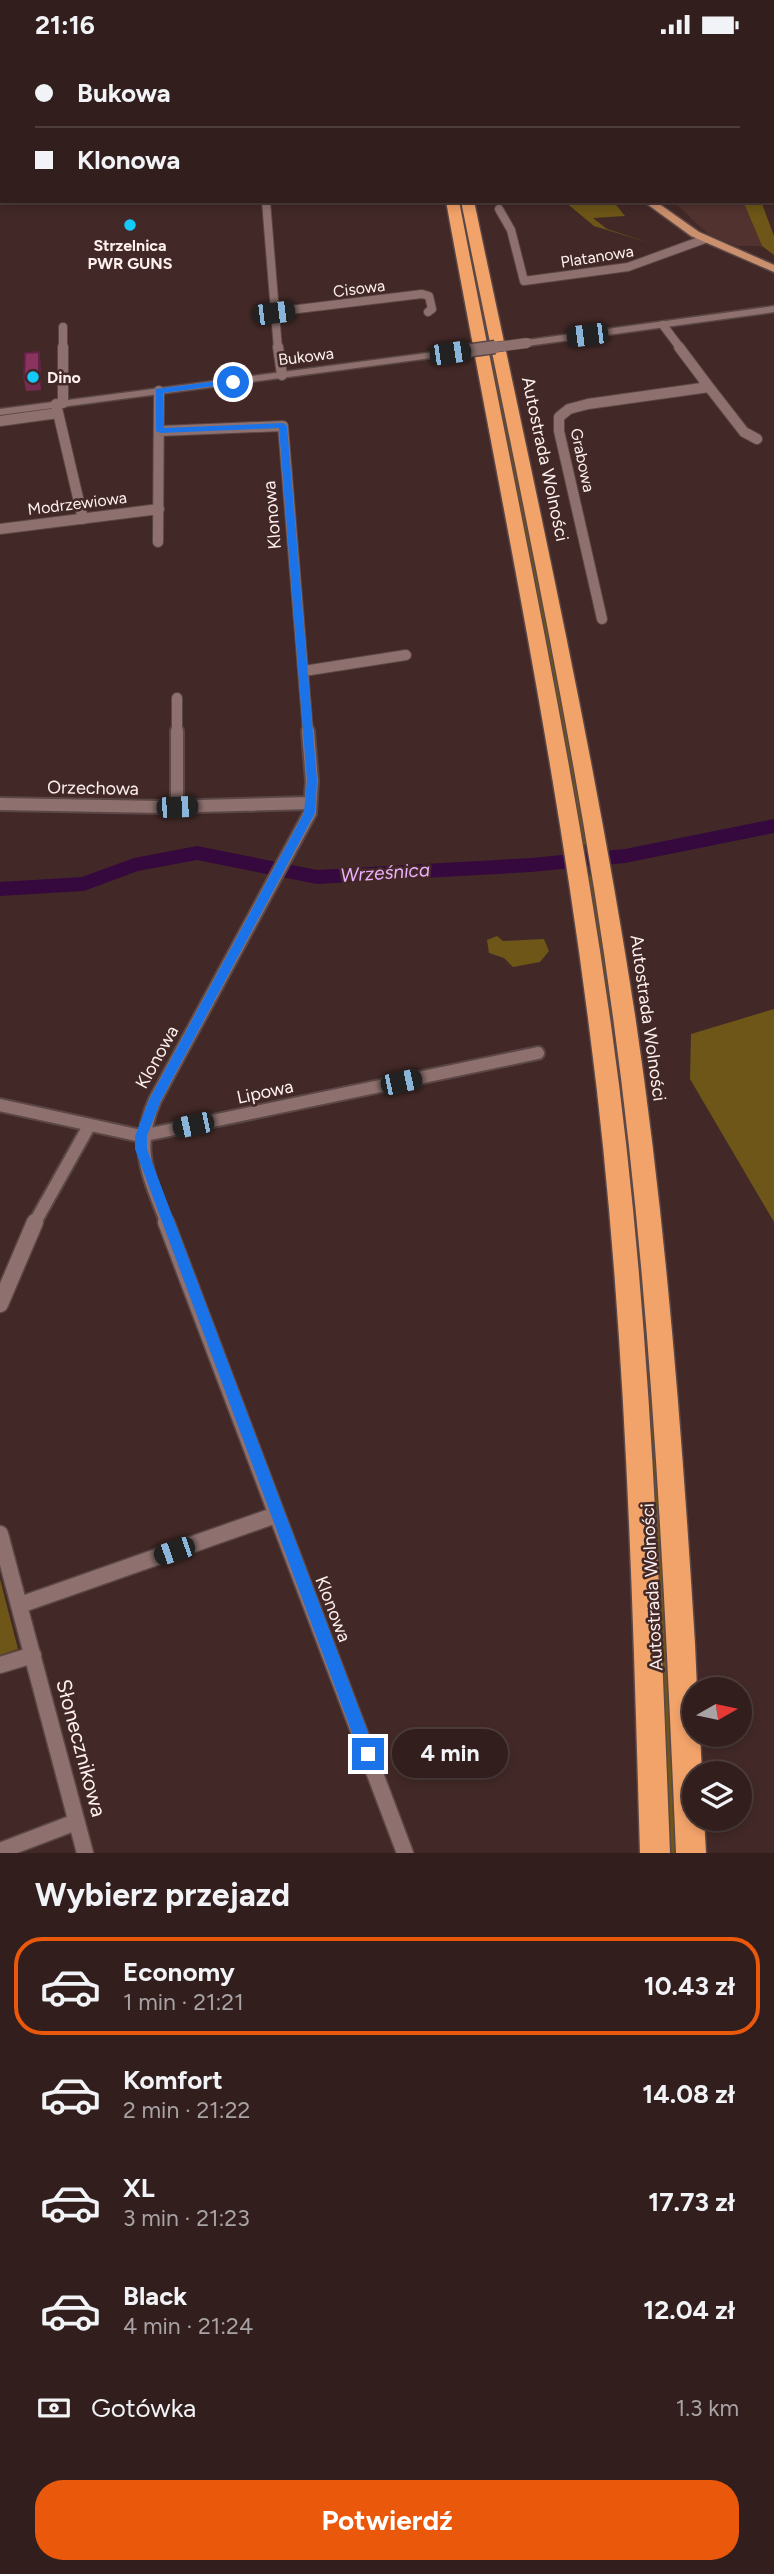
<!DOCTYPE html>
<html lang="pl">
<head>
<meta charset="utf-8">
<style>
	:root { --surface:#321f1d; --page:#3d2c2a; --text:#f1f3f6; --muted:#a8a2a4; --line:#4d3d3b; --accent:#ea580c }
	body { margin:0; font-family:Figtree,sans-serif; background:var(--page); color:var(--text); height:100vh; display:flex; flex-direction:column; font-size:26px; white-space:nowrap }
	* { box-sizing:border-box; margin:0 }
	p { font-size:23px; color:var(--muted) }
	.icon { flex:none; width:38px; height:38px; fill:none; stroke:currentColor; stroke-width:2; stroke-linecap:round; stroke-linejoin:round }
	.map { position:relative; height:1804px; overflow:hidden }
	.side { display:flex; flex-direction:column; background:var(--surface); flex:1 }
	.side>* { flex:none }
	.banner { position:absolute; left:0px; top:0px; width:775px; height:154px; box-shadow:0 4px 10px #0003,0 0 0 2px var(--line); display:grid; align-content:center; height:154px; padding:0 35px; background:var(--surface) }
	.needle { width:46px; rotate:81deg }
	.buttons { position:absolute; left:682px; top:1628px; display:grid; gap:14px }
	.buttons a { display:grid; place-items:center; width:70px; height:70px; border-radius:50%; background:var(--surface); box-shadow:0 4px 10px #0003,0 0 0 2px var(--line); font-size:35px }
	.end { position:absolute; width:32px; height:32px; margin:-16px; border:9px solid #1a73e8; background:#fff; box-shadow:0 0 0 4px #fff }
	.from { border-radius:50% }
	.bubble { position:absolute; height:49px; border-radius:24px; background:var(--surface); box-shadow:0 4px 10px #0003,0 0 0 2px var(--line); font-size:23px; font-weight:700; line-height:49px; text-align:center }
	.car { position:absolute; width:21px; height:42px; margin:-21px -10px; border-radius:9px; box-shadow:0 0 5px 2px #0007; background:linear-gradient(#222 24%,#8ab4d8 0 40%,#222 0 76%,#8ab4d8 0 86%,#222 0) }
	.banner b { display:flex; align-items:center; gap:24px; height:66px; font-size:26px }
	.banner b+b { border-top:2px solid var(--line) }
	.banner i { width:18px; height:18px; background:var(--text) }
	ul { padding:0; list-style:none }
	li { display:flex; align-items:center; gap:21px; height:98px; margin:0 14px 10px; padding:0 21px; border:4px solid transparent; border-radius:28px }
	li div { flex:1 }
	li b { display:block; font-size:26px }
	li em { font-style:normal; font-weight:700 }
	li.selected { border-color:var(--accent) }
	li>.icon { width:63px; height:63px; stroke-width:1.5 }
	h2 { padding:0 35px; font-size:32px; line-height:84px }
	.pay { display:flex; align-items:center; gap:18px; height:77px; padding:0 35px; font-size:26px }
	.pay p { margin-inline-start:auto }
	.action { display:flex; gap:14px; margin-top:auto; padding:14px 35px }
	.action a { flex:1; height:80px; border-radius:28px; background:var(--accent); color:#fff; font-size:28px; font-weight:700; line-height:80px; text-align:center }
	.status { display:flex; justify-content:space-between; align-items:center; height:49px; padding:0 35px; background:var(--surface); direction:ltr }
	.status svg { height:19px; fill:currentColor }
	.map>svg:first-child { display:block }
</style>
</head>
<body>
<div class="status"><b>21:16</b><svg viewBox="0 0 49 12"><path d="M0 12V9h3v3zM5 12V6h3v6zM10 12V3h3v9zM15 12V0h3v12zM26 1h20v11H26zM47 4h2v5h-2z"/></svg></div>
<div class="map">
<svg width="774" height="1804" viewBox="0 0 774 1804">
	<rect width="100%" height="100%" fill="#422927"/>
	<path fill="#52322f" d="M673 152H743L762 197H736L708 185Z"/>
	<path fill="#6d5617" d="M564 152H613L625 167 593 169 607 180 650 194 594 177Z
		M743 152H761L774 187V206L762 197Z
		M493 302 589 795 582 796 486 303Z
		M595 826 613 938 659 1370 679 1804H663L585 827Z
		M497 887 503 892 544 890 549 902 540 913 513 918 504 909 489 904 487 891Z
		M774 960V1173L690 1030 691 985Z
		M0 1530 18 1600 0 1606Z"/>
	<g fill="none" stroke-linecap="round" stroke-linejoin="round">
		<path fill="#35093e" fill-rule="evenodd" d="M774 770V784L625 814 531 823 317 835 197 811 138 822 84 842 0 847V833L82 828 134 809 197 797 317 821 531 809 625 800Z"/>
		<defs>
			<path id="minor-far3" d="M266 152 278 300
				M499 160 511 181 524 232 628 218 705 190
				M273 263 422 245 429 247 432 260 428 263
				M663 276 681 300
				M63 278V300"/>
			<path id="minor-far2" d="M63 298V354
				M278 298 282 326
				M709 338 744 383 757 390
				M56 355 83 470
				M0 372 58 364
				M160 382 283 377 308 683
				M0 480 159 460
				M158 493 159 342
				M602 570 559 382V368L569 360 588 355 709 338 679 298
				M304 622 406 606
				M177 649V683"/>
			<path id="minor-far1" d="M177 682V758
				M0 755 161 758 310 754
				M0 1056 141 1087 538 1004
				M34 1175 89 1077
				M167 1175C149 1127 133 1101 155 1051L310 764 312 732 308 682"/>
			<path id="minor" d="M166 1173 405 1804
				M0 1255 35 1173
				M0 1485 85 1804
				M20 1556 276 1466
				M0 1616 33 1606
				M0 1802 76 1773"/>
			<path id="secondary" d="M774 257V263L527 297 522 294 527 291Z
				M450 301 455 304 454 306 0 366V360Z"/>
			<path id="primary" d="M620 0H630V2H620Z
				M643 152H655L699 183 774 216V223L691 187Z"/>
			<path id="motorway" d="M432 0H444V2H432Z
				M446 152H459C512 426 572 700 611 976 650 1250 659 1528 670 1804H640C632 1528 625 1251 589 977 554 700 496 426 446 152Z
				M461 152H474C531 423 593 693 635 966 666 1174 682 1385 695 1595L697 1640H695V1685H700L702 1724H695V1769H704L706 1804H676C664 1525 651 1245 613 968 576 694 516 423 461 152Z"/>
		</defs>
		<use href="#minor-far3" stroke="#5b4746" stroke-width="10"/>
		<use href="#minor-far2" stroke="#5b4746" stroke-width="12"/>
		<use href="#minor-far1" stroke="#5b4746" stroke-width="16"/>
		<use href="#minor" stroke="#5b4746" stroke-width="19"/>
		<use href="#secondary" stroke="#5b4746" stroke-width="3"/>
		<use href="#primary" stroke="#5b4746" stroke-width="3"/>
		<use href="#motorway" stroke="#5b4746" stroke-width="3"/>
		<use href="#minor-far3" stroke="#8e716e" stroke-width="8"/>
		<use href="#minor-far2" stroke="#8e716e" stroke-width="10"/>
		<use href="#minor-far1" stroke="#8e716e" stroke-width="12"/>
		<use href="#minor" stroke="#8e716e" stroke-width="16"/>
		<use href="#secondary" fill="#8e716e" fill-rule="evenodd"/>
		<use href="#primary" fill="#ca8f6c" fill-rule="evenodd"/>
		<use href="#motorway" fill="#f2a36a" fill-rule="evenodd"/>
		<defs>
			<path id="secondary-bridge-far1" d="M481 300 527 294"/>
			<path id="secondary-bridge" d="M450 304 495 298"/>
		</defs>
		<use href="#secondary-bridge-far1" stroke="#5b4746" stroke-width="11" stroke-linecap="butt"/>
		<use href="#secondary-bridge" stroke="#5b4746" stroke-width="15" stroke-linecap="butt"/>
		<use href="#secondary-bridge-far1" stroke="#8e716e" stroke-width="10"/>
		<use href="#secondary-bridge" stroke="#8e716e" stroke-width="12"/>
	</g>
	<path fill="#762c51" d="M41 314V341L26 342 24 331Z"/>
	<path fill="#602442" d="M39 303 41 314V341L39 330Z"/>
	<path fill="#89335e" stroke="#602442" stroke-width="2" d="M39 303V330L24 331 25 304Z"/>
	<path fill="#1a73e8" d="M233 330 236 334 163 344 164 379 283 374 287 377 317 732 315 764 161 1051 147 1087V1100L376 1705 368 1713 360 1705 135 1100V1087L149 1051 304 764 307 732 279 379 160 384 156 382V340Z"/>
	<g fill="#15cafb" stroke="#422927" stroke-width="2.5">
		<circle cx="130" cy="176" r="7"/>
		<circle cx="33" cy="328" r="7"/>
	</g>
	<g text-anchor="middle" stroke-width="5" stroke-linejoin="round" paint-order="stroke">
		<g font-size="16" font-weight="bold" fill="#fef0ef" stroke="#422927">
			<text x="130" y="202">Strzelnica<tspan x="130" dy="18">PWR GUNS</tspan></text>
			<text x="47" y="334" text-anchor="start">Dino</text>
		</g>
		<g font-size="16" fill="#fef0ef" stroke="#422927">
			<text transform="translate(597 207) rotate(-9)" y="6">Platanowa</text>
			<text transform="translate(359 239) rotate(-7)" y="6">Cisowa</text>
			<text transform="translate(306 307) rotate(-7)" y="6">Bukowa</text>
			<text transform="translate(583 411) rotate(78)" y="6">Grabowa</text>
			<text transform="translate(77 454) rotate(-7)" y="6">Modrzewiowa</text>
		</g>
		<g font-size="18" fill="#fef0ef" stroke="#422927">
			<text transform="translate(545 410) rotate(78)" y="6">Autostrada Wolności</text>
			<text transform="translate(272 466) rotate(-95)" y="6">Klonowa</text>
			<text transform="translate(93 739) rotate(1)" y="6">Orzechowa</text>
			<text transform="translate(648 969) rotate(82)" y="6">Autostrada Wolności</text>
			<text transform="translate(157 1008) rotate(-61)" y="6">Klonowa</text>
			<text transform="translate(265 1043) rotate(-12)" y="6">Lipowa</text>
			<text transform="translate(652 1538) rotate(-93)" y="6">Autostrada Wolności</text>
			<text transform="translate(333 1560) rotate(69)" y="6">Klonowa</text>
		</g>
		<g font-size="19" font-style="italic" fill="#edaefc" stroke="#422927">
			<text transform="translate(385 823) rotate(-4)" y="7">Wrześnica</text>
		</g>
		<g font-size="21" fill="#fef0ef" stroke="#422927">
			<text transform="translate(81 1699) rotate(75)" y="7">Słonecznikowa</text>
		</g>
	</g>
</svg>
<div class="buttons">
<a><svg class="needle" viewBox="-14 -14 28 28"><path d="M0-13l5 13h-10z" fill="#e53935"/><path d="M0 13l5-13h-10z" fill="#a8a2a4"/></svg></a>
<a><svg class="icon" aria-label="layers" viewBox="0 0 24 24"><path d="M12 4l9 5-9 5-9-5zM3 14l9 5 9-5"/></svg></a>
</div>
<i class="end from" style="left:233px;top:333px"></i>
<i class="end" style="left:368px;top:1705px"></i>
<div class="bubble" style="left:392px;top:1680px;width:116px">4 min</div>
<i class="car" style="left:274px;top:264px;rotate:83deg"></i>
<i class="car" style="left:587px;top:286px;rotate:263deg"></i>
<i class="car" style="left:450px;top:304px;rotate:82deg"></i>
<i class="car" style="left:177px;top:758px;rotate:88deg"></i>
<i class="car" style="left:401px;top:1033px;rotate:78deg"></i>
<i class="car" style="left:193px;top:1076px;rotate:258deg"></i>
<i class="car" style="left:174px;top:1502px;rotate:251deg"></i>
<div class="banner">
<b><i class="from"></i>Bukowa</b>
<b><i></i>Klonowa</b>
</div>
</div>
<section class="side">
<h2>Wybierz przejazd</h2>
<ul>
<li class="selected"><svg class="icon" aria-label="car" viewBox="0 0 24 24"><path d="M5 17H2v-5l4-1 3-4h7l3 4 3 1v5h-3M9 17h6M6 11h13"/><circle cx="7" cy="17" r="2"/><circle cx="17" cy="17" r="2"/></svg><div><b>Economy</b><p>1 min · 21:21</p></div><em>10.43 zł</em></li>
<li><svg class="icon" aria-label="car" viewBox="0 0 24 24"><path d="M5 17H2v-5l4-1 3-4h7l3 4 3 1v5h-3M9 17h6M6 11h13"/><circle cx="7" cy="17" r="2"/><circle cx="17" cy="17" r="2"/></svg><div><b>Komfort</b><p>2 min · 21:22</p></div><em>14.08 zł</em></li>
<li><svg class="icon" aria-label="car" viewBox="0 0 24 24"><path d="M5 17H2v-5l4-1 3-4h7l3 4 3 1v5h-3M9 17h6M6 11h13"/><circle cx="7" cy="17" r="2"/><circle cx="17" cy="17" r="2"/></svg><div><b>XL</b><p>3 min · 21:23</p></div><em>17.73 zł</em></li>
<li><svg class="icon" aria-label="car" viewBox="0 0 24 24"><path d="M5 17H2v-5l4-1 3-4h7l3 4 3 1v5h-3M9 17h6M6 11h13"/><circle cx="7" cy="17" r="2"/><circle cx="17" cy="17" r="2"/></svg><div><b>Black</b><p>4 min · 21:24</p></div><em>12.04 zł</em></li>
</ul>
<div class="pay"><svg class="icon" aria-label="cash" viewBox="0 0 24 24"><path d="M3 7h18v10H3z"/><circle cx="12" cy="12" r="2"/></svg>Gotówka<p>1.3 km</p></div>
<div class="action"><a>Potwierdź</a></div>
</section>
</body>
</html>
